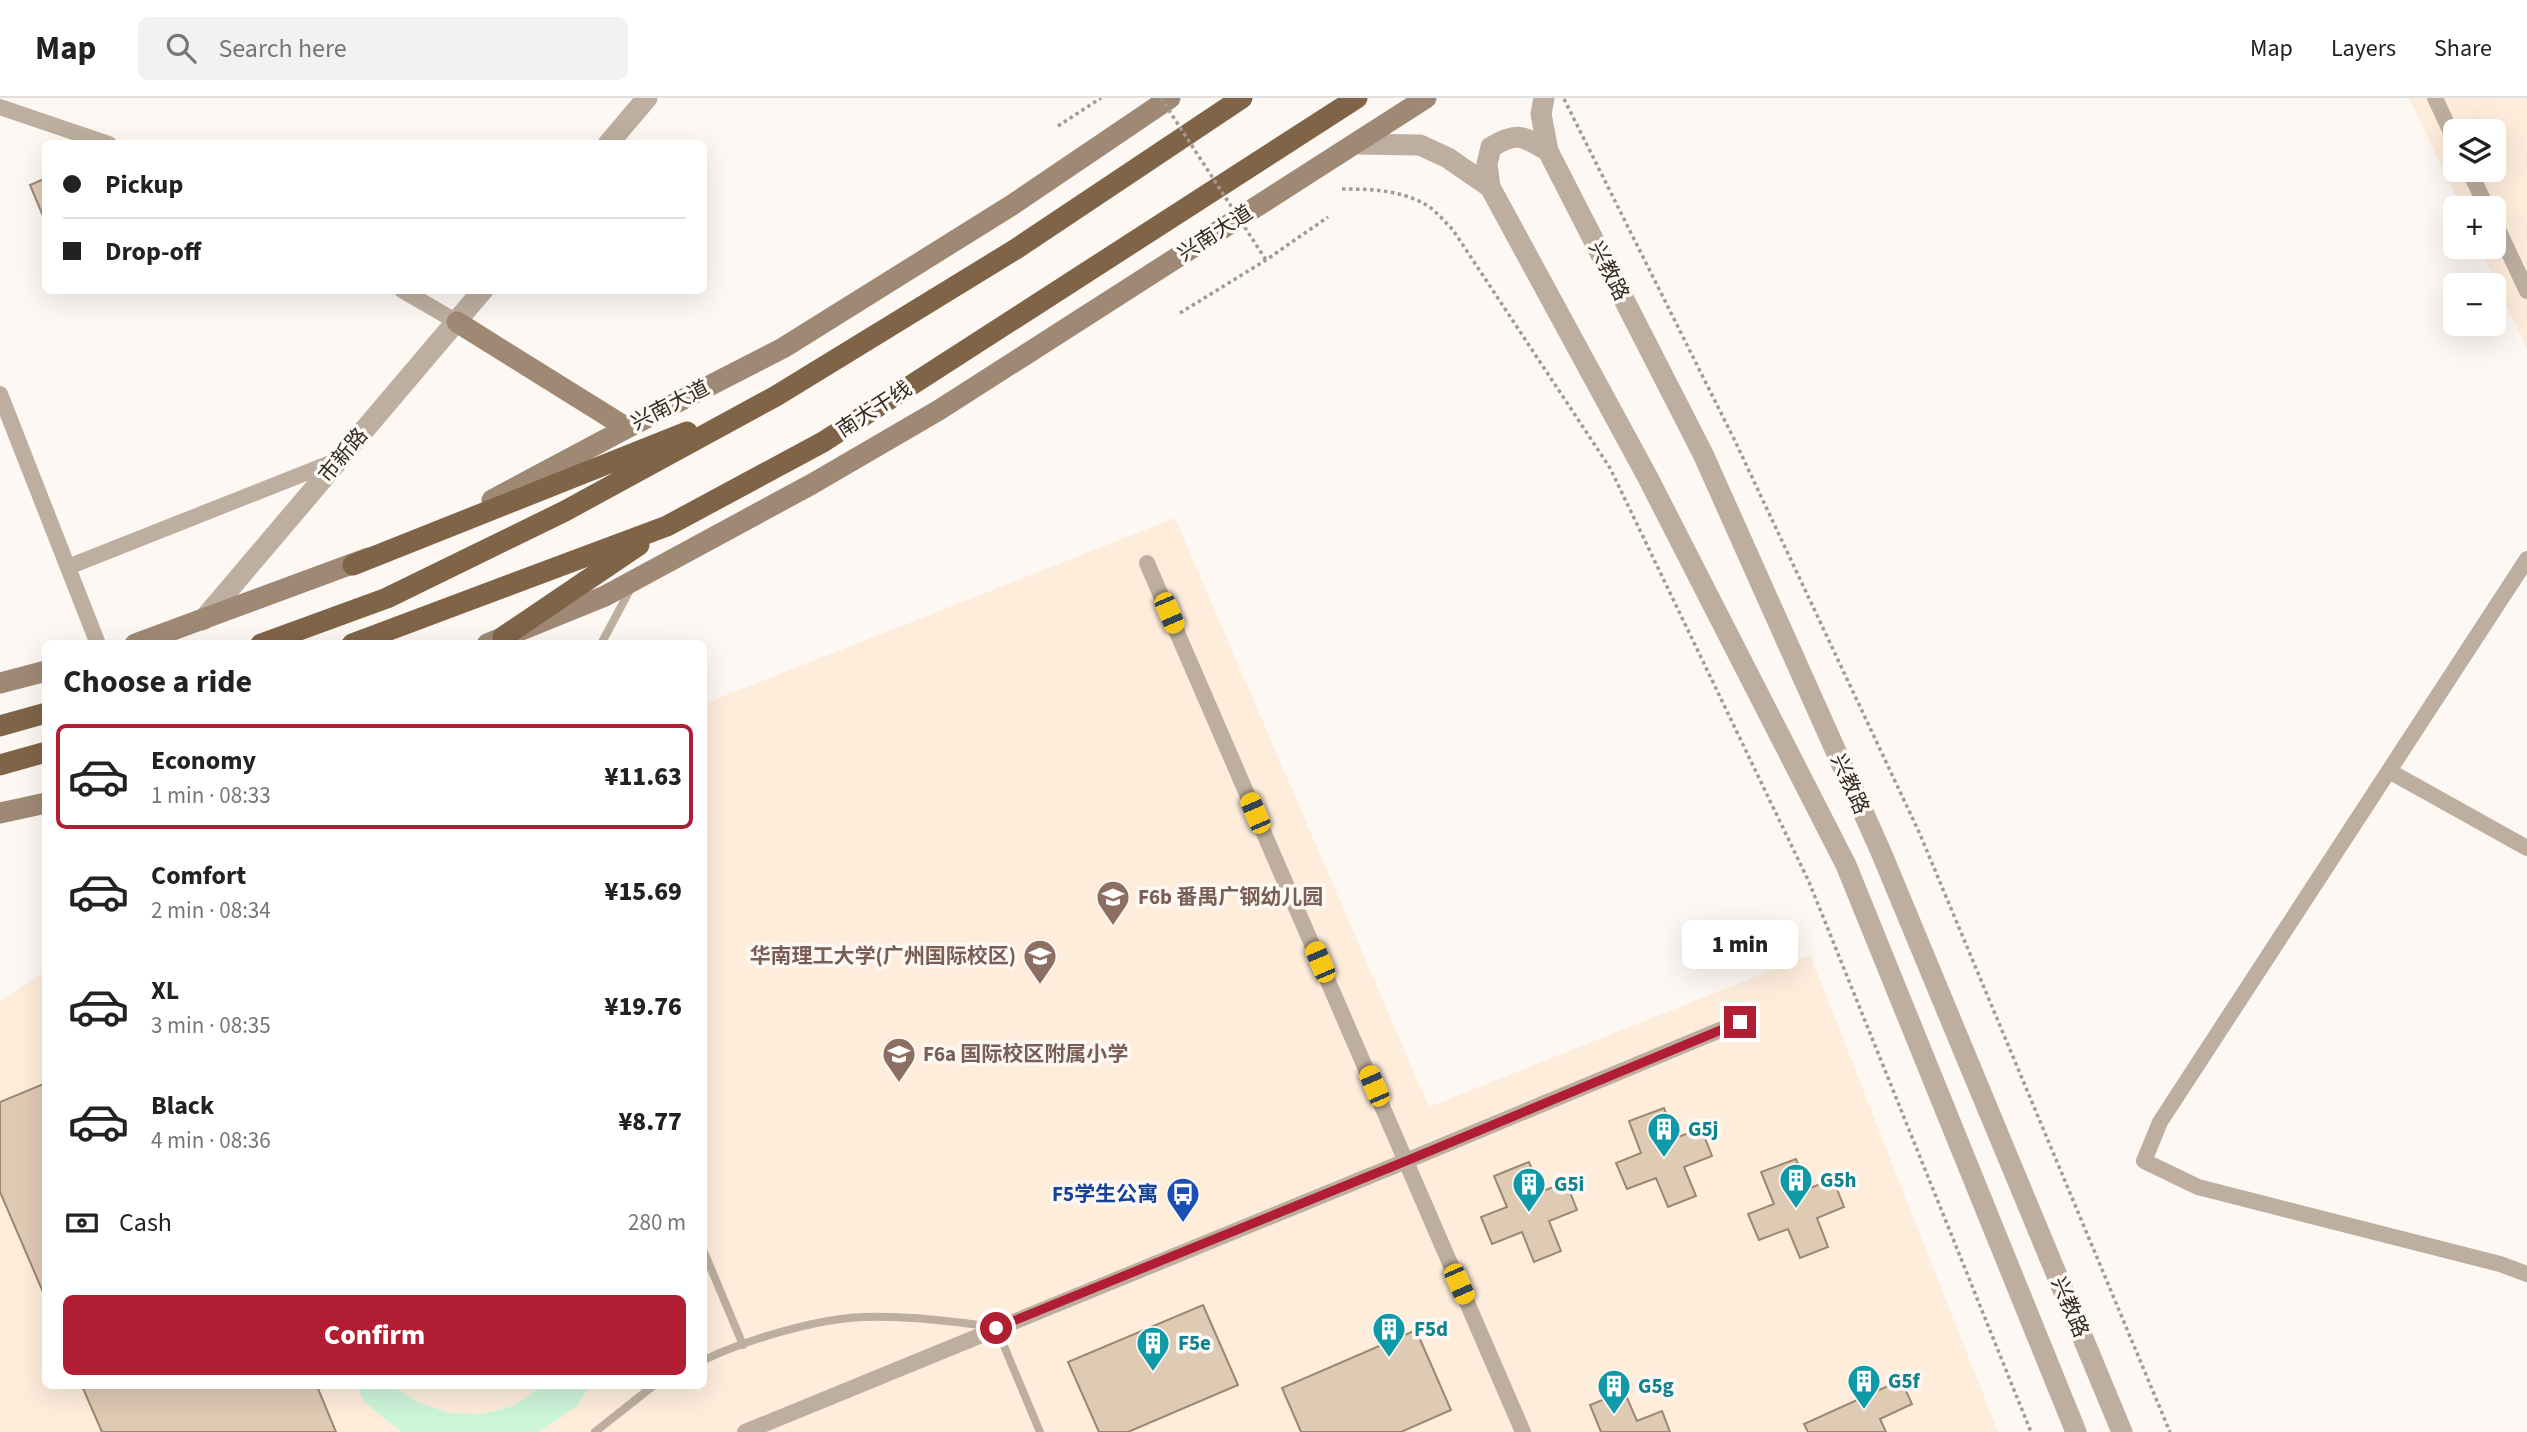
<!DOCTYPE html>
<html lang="en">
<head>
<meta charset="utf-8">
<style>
	:root { --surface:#fff; --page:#f2f2f2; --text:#222; --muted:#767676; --line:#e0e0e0; --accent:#b11e33 }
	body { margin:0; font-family:"Source Sans 3","Noto Sans SC",sans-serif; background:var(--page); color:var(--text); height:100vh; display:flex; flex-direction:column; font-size:26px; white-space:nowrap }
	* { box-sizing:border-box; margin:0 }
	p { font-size:23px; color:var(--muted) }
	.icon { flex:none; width:38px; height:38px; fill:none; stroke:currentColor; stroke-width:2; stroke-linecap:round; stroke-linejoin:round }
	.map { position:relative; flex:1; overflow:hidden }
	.side { position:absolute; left:42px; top:542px; width:665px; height:749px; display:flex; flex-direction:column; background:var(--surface); border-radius:10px; box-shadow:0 7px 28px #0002 }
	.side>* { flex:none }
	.banner { position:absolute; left:42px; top:42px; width:665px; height:154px; border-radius:10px; box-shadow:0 7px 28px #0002; display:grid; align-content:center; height:154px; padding:0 21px; background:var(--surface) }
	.buttons { position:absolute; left:2443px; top:21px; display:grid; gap:14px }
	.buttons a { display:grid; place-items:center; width:63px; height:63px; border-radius:10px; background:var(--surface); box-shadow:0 7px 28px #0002; font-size:35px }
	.end { position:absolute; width:32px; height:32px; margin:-16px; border:9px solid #b11e33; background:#fff; box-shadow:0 0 0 4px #fff }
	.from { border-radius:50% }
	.bubble { position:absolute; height:49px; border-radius:10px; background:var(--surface); box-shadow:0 7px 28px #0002; font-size:23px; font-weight:800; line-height:49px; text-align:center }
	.car { position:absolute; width:21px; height:42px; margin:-21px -10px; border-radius:9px; box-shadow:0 0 5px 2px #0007; background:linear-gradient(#f5c518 24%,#345 0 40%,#f5c518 0 76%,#345 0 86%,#f5c518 0) }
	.banner b { display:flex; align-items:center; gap:24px; height:66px; font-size:26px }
	.banner b+b { border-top:2px solid var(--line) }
	.banner i { width:18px; height:18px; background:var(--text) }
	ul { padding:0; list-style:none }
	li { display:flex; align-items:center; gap:21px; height:105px; margin:0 14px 10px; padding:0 7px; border:4px solid transparent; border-radius:10px }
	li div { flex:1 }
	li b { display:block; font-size:26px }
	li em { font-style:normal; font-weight:800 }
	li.active { border-color:var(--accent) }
	li>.icon { width:63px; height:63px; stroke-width:1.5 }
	h2 { padding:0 21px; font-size:32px; line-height:84px }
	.pay { display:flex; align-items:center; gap:18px; height:77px; padding:0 21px; font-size:26px }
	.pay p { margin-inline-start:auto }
	.action { display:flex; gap:14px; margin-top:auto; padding:14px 21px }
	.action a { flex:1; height:80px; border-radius:10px; background:var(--accent); color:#fff; font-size:28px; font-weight:800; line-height:80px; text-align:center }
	header { display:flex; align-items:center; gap:42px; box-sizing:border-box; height:98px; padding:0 35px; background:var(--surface); border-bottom:2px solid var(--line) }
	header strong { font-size:33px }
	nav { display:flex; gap:38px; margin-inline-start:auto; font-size:24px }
	.search { width:490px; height:63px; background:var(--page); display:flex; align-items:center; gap:18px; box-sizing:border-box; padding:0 24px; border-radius:10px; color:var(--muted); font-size:26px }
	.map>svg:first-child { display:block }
</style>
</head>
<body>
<header>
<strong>Map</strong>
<div class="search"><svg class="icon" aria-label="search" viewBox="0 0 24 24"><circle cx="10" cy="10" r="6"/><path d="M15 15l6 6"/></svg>Search here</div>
<nav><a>Map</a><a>Layers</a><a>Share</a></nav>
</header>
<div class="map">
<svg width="2527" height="1334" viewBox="0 0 2527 1334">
	<rect width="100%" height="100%" fill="#fdf8f3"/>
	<path fill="#feeddb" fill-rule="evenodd" d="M2409 0H2527V251L2479 149H2494V110H2461ZM2455 33H2494V72H2455Z
		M1175 420 1429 1009 1810 857 1998 1334H0V903L45 873 46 1288H704V606Z"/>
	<path fill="#cdf5da" d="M357 1288H394L419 1305 450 1315 482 1316 513 1308 542 1288H589L577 1308 539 1334H402L364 1304Z"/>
	<path fill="#dfcab3" stroke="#9c8772" stroke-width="2" d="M46 80V125L30 87Z
		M46 985V1201L0 1094V1004Z
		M1664 1010 1676 1040 1701 1030 1712 1058 1684 1069 1696 1098 1668 1109 1656 1080 1627 1091 1616 1065 1641 1055 1629 1023Z
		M1796 1061 1808 1091 1833 1081 1844 1109 1817 1120 1828 1149 1800 1160 1788 1131 1759 1142 1748 1116 1774 1106 1761 1074Z
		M1529 1064 1541 1094 1566 1084 1577 1112 1549 1123 1561 1153 1534 1164 1522 1134 1492 1146 1481 1119 1507 1109 1494 1078Z
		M1203 1207 1238 1287 1128 1334H1099L1068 1264Z
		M1416 1232 1451 1312 1401 1334H1301L1282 1290Z
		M1901 1282 1912 1306 1880 1321 1886 1334H1808L1804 1326Z
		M82 1288H317L336 1334H102Z
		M1624 1293 1637 1323 1662 1313 1670 1334H1601L1590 1307Z"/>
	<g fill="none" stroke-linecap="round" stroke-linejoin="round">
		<path stroke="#a29b94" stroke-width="3.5" stroke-dasharray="3.5 3.5" stroke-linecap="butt" d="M1564 1 1735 343 1919 734 2170 1334
			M1058 28 1101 0
			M1342 91C1372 91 1402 92 1428 108 1437 114 1445 124 1453 132L1610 370 1809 784 2031 1334
			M1180 215 1266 162 1328 119"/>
		<path stroke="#bdae9f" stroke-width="8" d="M601 546 631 490
			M704 1154 743 1247
			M704 1262C745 1242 816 1221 863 1219 907 1217 952 1224 996 1229L1040 1334
			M595 1334 653 1288"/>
		<path stroke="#bdae9f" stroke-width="16" d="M2435 0 2455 43
			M0 9 109 46
			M2469 72 2487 110
			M2494 123 2527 193
			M402 192 457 224
			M0 296 98 546
			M2527 461 2160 1024 2144 1063 2198 1089 2500 1166 2527 1176
			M1147 465 1523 1334
			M68 469 338 362
			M2389 673 2527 750
			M745 1334 1406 1063 1739 924"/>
		<path stroke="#bdae9f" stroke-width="21" d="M1544 0 1541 16 1548 53 1703 356 1881 754 2122 1334
			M608 46 647 0
			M1355 46 1420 47 1448 60 1490 89
			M1548 53C1522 38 1518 33 1491 49L1487 66 1490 89 1647 378 1846 767 2076 1334
			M203 522 483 192"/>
		<path stroke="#9f8974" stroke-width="21" d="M457 224 627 330
			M492 402 627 330 783 250 1012 107 1170 0
			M135 546 368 460
			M487 546 605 498 812 386 939 312 1426 0
			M0 585 46 573
			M0 715 46 705"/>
		<path stroke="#806448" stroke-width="21" d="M353 467 687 334
			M503 539 639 447
			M261 546 387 500 565 413 776 298 1016 151 1242 0
			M352 546 667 428 823 344 1357 0
			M0 628 46 615
			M0 667 46 654"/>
		<path stroke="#a29b94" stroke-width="3.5" stroke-dasharray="3.5 3.5" stroke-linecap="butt" d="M1161 0 1266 162"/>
	</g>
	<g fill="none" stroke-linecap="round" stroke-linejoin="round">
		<path stroke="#b11e33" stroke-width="9" d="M996 1230 1406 1063 1740 924"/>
	</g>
	<defs>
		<symbol id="school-pin" viewBox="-11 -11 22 30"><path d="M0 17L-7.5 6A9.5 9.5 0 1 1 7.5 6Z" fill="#8d6e63" stroke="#fdf8f3"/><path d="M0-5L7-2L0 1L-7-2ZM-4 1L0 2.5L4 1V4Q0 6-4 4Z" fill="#fff"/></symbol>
		<symbol id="university-pin" viewBox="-11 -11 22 30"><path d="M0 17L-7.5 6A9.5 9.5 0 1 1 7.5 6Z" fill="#8d6e63" stroke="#fdf8f3"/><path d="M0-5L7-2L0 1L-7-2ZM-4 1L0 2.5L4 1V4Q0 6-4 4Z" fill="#fff"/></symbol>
		<symbol id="building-pin" viewBox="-11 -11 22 30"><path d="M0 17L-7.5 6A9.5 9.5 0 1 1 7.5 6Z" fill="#0f9aa8" stroke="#fdf8f3"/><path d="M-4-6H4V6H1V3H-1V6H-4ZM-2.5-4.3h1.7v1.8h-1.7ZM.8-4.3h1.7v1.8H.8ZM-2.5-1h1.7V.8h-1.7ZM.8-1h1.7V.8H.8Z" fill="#fff"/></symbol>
		<symbol id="bus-pin" viewBox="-11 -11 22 30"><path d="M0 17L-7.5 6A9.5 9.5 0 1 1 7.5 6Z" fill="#1a4fb4" stroke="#fdf8f3"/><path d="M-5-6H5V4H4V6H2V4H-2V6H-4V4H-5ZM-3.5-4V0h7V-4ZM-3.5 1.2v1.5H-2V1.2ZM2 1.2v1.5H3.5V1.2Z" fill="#fff"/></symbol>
	</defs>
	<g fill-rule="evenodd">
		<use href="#school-pin" x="1094" y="780" width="38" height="52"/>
		<use href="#university-pin" x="1021" y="839" width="38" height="52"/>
		<use href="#school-pin" x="880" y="937" width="38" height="52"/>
		<use href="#building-pin" x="1645" y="1012" width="38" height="52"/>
		<use href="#building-pin" x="1777" y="1063" width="38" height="52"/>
		<use href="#building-pin" x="1510" y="1067" width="38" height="52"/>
		<use href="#bus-pin" x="1164" y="1077" width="38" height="52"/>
		<use href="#building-pin" x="1370" y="1212" width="38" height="52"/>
		<use href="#building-pin" x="1134" y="1226" width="38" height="52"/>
		<use href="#building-pin" x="1845" y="1264" width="38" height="52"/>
		<use href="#building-pin" x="1595" y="1269" width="38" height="52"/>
	</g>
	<g text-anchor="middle" stroke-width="7" stroke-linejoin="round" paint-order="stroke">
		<g font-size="21" fill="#332a21" stroke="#fdf8f3">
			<text transform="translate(1215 135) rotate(-33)" y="7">兴南大道</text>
			<text transform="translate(1609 173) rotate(63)" y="7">兴教路</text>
			<text transform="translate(670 307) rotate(-27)" y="7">兴南大道</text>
			<text transform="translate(874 311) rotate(-33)" y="7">南大干线</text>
			<text transform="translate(343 357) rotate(-50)" y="7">市新路</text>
			<text transform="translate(1850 686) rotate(66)" y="7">兴教路</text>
			<text transform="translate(2070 1209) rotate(67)" y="7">兴教路</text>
		</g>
		<g font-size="21" font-weight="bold" fill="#785e54" stroke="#fdf8f3" text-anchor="start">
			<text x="1138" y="806">F6b 番禺广钢幼儿园</text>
			<text x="1016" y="865" text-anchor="end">华南理工大学(广州国际校区)</text>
			<text x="923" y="963">F6a 国际校区附属小学</text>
		</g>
		<g font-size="21" font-weight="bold" fill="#0d838f" stroke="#fdf8f3" text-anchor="start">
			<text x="1688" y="1038">G5j</text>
			<text x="1820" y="1089">G5h</text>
			<text x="1554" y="1093">G5i</text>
			<text x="1414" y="1238">F5d</text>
			<text x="1178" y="1252">F5e</text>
			<text x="1888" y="1290">G5f</text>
			<text x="1638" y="1295">G5g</text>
		</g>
		<g font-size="21" font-weight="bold" fill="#164399" stroke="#fdf8f3" text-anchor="end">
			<text x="1158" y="1103">F5学生公寓</text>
		</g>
	</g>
</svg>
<div class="buttons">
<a><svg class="icon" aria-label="layers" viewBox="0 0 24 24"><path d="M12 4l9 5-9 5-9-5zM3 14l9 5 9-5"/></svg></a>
<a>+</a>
<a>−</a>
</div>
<i class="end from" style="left:996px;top:1230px"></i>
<i class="end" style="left:1740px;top:924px"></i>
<div class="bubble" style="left:1682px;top:822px;width:116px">1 min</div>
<i class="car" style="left:1169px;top:515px;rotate:157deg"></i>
<i class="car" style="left:1255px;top:715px;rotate:337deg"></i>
<i class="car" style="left:1320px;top:864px;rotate:337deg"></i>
<i class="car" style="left:1374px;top:988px;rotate:337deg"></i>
<i class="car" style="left:1459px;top:1186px;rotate:156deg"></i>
<div class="banner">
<b><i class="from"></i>Pickup</b>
<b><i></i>Drop-off</b>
</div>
<section class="side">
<h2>Choose a ride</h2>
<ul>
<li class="active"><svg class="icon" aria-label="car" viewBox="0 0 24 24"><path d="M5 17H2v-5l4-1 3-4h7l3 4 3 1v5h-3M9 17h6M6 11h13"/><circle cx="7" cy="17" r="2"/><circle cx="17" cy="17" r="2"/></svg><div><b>Economy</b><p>1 min · 08:33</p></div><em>¥11.63</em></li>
<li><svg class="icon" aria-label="car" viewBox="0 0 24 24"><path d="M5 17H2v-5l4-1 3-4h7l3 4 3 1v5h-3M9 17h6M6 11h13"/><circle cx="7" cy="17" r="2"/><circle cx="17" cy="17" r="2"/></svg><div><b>Comfort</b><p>2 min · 08:34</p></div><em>¥15.69</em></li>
<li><svg class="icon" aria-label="car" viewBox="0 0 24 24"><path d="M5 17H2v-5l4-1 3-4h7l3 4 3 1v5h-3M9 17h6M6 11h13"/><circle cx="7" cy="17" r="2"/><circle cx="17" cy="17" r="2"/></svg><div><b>XL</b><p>3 min · 08:35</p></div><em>¥19.76</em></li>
<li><svg class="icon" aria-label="car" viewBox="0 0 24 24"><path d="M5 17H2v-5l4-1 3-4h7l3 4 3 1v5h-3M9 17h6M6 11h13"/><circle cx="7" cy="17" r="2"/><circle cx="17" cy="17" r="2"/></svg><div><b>Black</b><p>4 min · 08:36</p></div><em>¥8.77</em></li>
</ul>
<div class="pay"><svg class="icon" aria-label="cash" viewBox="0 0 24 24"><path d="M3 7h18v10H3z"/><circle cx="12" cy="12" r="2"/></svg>Cash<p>280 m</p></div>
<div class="action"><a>Confirm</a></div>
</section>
</div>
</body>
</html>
